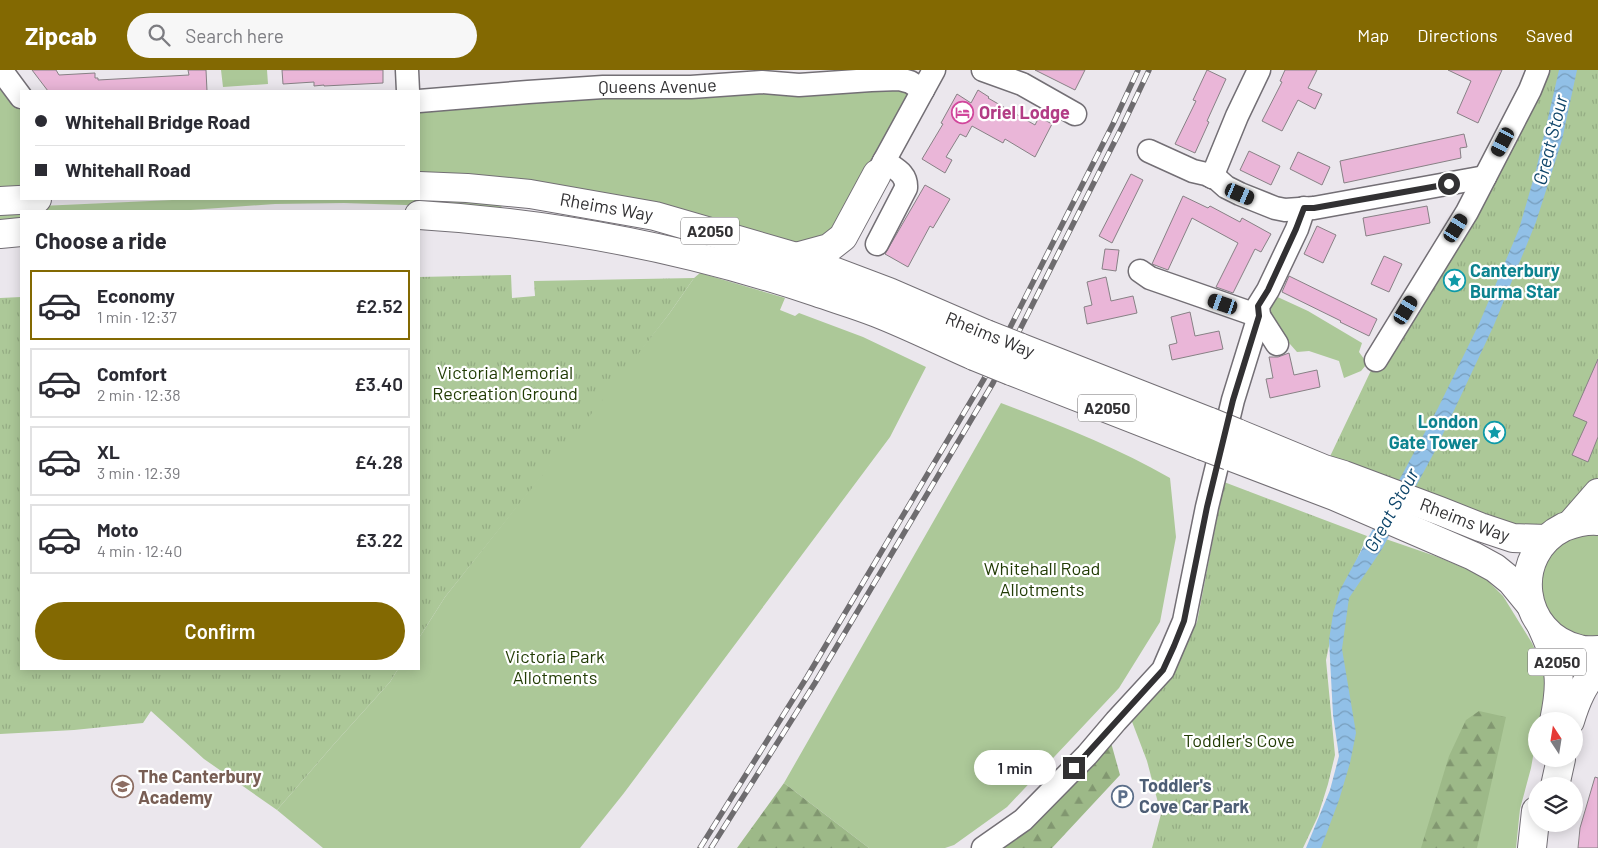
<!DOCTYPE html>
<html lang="en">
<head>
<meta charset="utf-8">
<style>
	:root { --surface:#fff; --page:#f7f7f7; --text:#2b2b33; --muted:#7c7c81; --line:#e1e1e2; --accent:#836902 }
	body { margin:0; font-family:Barlow,sans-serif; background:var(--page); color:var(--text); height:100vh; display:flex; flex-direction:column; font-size:19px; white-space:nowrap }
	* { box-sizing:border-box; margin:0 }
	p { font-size:16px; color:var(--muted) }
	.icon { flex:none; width:28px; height:28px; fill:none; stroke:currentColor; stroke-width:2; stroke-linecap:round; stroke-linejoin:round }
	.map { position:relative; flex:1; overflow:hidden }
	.sheet { position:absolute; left:20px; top:140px; width:400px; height:460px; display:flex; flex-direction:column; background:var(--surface); border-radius:0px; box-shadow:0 2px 12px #0003 }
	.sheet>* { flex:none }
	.guide { position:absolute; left:20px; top:20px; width:400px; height:110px; border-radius:0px; box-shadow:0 2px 12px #0003; display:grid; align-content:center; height:110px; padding:0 15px; background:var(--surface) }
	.needle { width:32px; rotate:348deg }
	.controls { position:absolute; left:1528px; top:642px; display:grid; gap:10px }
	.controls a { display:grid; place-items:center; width:55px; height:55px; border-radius:50%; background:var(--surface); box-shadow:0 2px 12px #0003; font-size:25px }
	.end { position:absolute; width:22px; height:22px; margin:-11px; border:6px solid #323133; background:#fff; box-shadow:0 0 0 2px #fff }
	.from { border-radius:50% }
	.bubble { position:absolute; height:35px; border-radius:18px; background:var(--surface); box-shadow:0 2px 12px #0003; font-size:16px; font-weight:600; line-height:35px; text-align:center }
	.car { position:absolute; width:15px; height:30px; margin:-15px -8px; border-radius:6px; box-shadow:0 0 4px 1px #0007; background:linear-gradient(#222 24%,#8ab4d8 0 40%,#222 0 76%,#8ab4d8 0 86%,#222 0) }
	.guide b { display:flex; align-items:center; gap:18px; height:48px; font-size:19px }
	.guide b+b { border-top:1px solid var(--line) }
	.guide i { width:12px; height:12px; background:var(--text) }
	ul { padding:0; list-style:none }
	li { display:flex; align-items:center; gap:15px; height:70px; margin:0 10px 8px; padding:0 5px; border:2px solid var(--line); border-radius:0px }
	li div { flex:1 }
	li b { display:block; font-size:19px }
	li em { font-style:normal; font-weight:600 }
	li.selected { border-color:var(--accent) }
	li>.icon { width:45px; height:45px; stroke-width:1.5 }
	h2 { padding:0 15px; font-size:22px; line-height:60px }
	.button { display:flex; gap:10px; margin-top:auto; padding:10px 15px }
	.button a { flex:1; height:58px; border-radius:30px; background:var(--accent); color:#fff; font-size:20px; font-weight:600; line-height:58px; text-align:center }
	header { display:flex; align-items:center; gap:30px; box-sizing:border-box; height:70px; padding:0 25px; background:var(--accent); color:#fff }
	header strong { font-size:24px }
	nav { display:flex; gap:28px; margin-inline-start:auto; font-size:18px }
	.search { width:350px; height:45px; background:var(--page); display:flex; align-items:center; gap:12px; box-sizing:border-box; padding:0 18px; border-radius:28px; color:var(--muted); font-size:19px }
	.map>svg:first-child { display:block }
</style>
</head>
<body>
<header>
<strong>Zipcab</strong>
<div class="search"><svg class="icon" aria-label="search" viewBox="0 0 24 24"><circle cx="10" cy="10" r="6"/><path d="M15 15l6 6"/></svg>Search here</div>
<nav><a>Map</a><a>Directions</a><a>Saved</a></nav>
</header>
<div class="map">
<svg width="1598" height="778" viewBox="0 0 1598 778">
	<defs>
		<pattern id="forest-firs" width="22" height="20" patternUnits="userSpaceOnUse" patternTransform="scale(1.25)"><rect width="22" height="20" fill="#9db988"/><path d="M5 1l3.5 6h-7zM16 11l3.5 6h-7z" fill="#819770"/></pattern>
		<pattern id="park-tufts" width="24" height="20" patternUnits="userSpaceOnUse" patternTransform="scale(1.25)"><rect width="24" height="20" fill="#acc898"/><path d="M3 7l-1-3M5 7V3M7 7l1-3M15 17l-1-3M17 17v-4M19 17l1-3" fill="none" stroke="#94ac83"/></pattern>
		<pattern id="water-waves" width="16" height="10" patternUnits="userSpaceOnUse" patternTransform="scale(1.25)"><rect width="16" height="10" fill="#91c0e7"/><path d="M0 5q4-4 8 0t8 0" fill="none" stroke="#779dbc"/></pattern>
	</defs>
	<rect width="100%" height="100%" fill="#ebe7ed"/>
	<path fill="#acc898" d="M0 0 21 27V129L0 131Z
		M221 0H267L268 14 223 17Z
		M923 20 829 178 419 116V31Z
		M194 129H419L502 131 501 142 405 135 344 133 275 134 177 141H21V152L0 150V143L19 137Z
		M700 203 785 228 780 240 795 246 799 243 863 267 926 297 890 367 624 723 580 778H323L277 740 335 673 390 612 398 599H419V568L445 527 669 244 694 208Z
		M1269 223 1308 241 1362 273 1359 282 1364 289 1366 295 1361 301 1344 308 1339 291 1309 281 1297 282 1261 241Z
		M1001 333C1059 355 1116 377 1170 408L1176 467 1160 552 1119 618 1007 737 954 775 945 778H869L784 713Z
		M1591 459H1598V570L1582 569 1549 549 1537 512 1553 476Z
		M1377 466 1438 487 1483 506 1503 526 1532 573 1545 602V624L1540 651H1536V670L1531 698 1520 739 1516 778H1314L1346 681 1336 582 1341 530Z"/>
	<path fill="url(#forest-firs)" d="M1479 641 1506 647 1477 778H1421L1449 686 1466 650Z
		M1110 669 1120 705 1052 778H993Z
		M784 713 869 778H737Z"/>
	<path fill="url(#park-tufts)" d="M1538 0H1598V423L1546 469 1324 399 1376 290Z
		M511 205 512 228 535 226 534 211 694 208 669 244 616 313 445 527 419 568V207Z
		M21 227V599H398L390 612 335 673 277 740 204 689 151 641 143 653 74 660 0 664V228Z
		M1224 412 1367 466 1338 534 1326 590 1335 685 1328 714 1318 746 1303 778H1152L1161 744 1147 691 1131 649 1169 607 1197 552Z"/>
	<path fill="url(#water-waves)" d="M1559 0H1577L1562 70 1536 152 1494 255 1435 381 1382 479 1349 528 1342 579 1356 663 1350 693 1339 730 1321 778H1306L1330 720 1339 686 1333 645 1329 570 1333 544 1340 520 1438 338 1479 254 1519 159 1536 100Z"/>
	<path fill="#eab6d8" stroke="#878185" d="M32 0H56L59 5 95 3V8H98V10L189 5 188 0H206L207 21H48Z
		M282 0H383V13L324 16V15L314 16V12L283 14Z
		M1035 0H1085L1075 20Z
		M1207 0 1226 9 1207 51 1209 52 1195 83 1175 74 1196 31 1193 30Z
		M1285 0H1317L1308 18 1322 24 1315 39 1298 30 1282 61 1262 51 1282 12 1280 11Z
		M1448 0H1502L1478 53 1457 43 1471 11Z
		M978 20 989 27 988 28 1035 55 1039 47 1052 54 1035 87 1005 69 1003 73 972 56 966 67 960 64 946 87 952 90 945 103 922 89 943 54 941 53 957 24 971 33Z
		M1464 64 1467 77 1460 78 1461 88 1344 113 1340 91Z
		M1249 81 1280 96 1271 115 1240 100Z
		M1298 82 1330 97 1322 115 1290 99Z
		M1131 104 1143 110 1112 173 1099 166Z
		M925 115 950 129 933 158 930 156 908 197 885 184Z
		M1183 126 1208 138 1210 136 1240 152 1242 148 1271 164 1261 182 1255 179 1233 223 1216 217 1238 173 1192 148 1168 200 1152 194Z
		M1427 136 1430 153 1366 166 1363 148Z
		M1317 156 1336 165 1323 193 1304 184Z
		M1105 179 1119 180 1116 201 1102 199Z
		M1384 186 1402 194 1389 222 1371 214Z
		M1289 206 1377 249 1369 266 1340 252 1341 251 1282 222Z
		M1106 207 1111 231 1133 226 1137 243 1087 254 1084 237 1092 235 1087 212Z
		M1190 242 1195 266 1219 261 1223 279 1172 290 1169 275 1177 273 1171 247Z
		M1289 283 1294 305 1317 300 1320 317 1270 328 1266 309 1273 308 1269 287H1278Z
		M1598 289V367L1588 392 1572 385 1587 352 1573 346Z
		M1595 707 1598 708V778H1578L1580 758Z"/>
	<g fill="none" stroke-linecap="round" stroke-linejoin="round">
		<defs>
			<g id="minor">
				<path d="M1 0 21 27"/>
				<path d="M407 0 408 21"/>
				<path d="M983 0 1022 14 1075 44"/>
				<path id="s1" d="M419 31 528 22 603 17H691L762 12 799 15 871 10 899 9 910 12 923 20"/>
				<path d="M1149 81 1193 101 1206 104 1217 109 1226 117 1240 124 1275 138 1285 140 1314 138 1485 107"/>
				<path d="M877 104 934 0"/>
				<path d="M1212 107 1237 46 1259 0"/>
				<path d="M877 174 906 118C907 103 895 99 884 91"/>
				<path d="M1140 201 1150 208 1259 246 1277 274"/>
				<path d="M1376 290 1467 142 1530 20 1538 0"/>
				<path d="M983 778 1023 750 1087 685 1116 651 1163 600 1184 551 1207 437 1233 330 1259 246 1258 236 1268 220 1297 159 1304 138"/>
			</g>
			<g id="major">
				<path id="s2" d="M419 116 467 118 530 124 655 146 796 187 889 222 986 264"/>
				<path d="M0 131 37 129"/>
				<path d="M419 145C554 153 688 179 816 222 836 229 857 235 877 243 910 256 942 272 974 286"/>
				<path d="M0 164 21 162"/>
				<path d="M796 187 829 178 843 167 877 104"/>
				<path d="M1019 277 1210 352"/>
				<path d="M1011 301 1203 376"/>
				<path id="s3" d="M1237 363 1324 399 1344 405 1440 441 1480 457 1513 468 1546 469"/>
				<path d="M1229 386 1334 426 1473 486 1495 498 1511 511 1529 533"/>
				<path d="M1598 451C1587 450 1575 453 1564 457 1509 484 1519 565 1579 579 1585 581 1592 580 1598 580"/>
				<path d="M1571 454 1598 423"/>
				<path d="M1542 557C1560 597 1563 608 1554 651"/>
				<path d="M1570 651C1576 631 1583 614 1598 598"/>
				<path d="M1555 716 1561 689"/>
				<path d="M1532 778 1536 741"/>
			</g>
		</defs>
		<use href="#minor" stroke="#736f75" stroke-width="25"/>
		<use href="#major" stroke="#736f75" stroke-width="30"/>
		<use href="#minor" stroke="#fff" stroke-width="22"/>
		<use href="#major" stroke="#fff" stroke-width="28"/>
		<defs>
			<path id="rail" d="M700 778 807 607 984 309 1113 54 1138 0
				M711 778 815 613 993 313 1122 57 1149 0"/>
		</defs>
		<use href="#rail" stroke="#6e6c6f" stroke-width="5.5"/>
		<use href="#rail" stroke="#fff" stroke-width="4" stroke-dasharray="11" stroke-linecap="butt"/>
		<defs>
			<path id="major-bridge" d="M986 264 1019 277
				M974 286 1011 301
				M1210 352 1237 363
				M1203 376 1229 386"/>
		</defs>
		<use href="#major-bridge" stroke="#736f75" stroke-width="30" stroke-linecap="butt"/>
		<use href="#major-bridge" stroke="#fff" stroke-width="28"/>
	</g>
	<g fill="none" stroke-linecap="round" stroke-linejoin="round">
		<path stroke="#323133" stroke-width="6" d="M1074 698 1163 600 1174 576 1184 551 1207 437 1233 330 1259 246 1258 236 1268 220 1296 159 1304 138H1314L1449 114"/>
	</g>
	<defs>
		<symbol id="hotel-ring" viewBox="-11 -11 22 22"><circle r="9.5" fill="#fff" stroke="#d1479c" stroke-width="1.5"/><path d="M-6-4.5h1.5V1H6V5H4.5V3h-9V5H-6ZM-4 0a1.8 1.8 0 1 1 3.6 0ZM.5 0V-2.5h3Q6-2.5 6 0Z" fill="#d1479c"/></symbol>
		<symbol id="sight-ring" viewBox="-11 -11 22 22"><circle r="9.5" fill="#fff" stroke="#0f9aa8" stroke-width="1.5"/><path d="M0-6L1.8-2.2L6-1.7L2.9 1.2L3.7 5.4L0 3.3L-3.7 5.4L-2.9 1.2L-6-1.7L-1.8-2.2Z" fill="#0f9aa8"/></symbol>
		<symbol id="school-ring" viewBox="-11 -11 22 22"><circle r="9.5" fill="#fff" stroke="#8d6e63" stroke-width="1.5"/><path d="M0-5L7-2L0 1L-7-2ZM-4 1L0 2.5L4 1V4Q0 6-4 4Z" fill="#8d6e63"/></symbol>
		<symbol id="parking-ring" viewBox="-11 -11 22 22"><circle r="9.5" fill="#fff" stroke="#5c6f8a" stroke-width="1.5"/><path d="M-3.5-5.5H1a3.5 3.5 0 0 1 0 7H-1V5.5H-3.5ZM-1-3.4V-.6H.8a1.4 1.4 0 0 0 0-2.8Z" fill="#5c6f8a"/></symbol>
	</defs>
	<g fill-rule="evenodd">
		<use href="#hotel-ring" x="950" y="30" width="25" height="25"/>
		<use href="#sight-ring" x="1442" y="198" width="25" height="25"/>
		<use href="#sight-ring" x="1482" y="350" width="25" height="25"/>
		<use href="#school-ring" x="110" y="704" width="25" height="25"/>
		<use href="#parking-ring" x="1110" y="714" width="25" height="25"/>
	</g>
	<g text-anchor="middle" stroke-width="4.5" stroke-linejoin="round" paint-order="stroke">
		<g fill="#fff" stroke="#706f70" stroke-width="1">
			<rect x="681" y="147.5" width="58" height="27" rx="4"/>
			<rect x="1078" y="324.5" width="58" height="27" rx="4"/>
			<rect x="1528" y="578.5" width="58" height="27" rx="4"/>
		</g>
		<g font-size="16" font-weight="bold" fill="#323133">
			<text x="710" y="167">A2050</text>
			<text x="1107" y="344">A2050</text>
			<text x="1557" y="598">A2050</text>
		</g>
		<g font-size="18" fill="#323133" stroke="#fff">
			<text dy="6" stroke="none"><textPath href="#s1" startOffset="239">Queens Avenue</textPath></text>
			<text dy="6" stroke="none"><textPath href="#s2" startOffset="189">Rheims Way</textPath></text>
			<text transform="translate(990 265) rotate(22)" y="6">Rheims Way</text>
			<text dy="6" stroke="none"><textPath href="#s3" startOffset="244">Rheims Way</textPath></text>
		</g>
		<g font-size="18" font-weight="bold" fill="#b23c85" stroke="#fff" text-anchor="start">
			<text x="979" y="49">Oriel Lodge</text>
		</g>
		<g font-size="18" font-weight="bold" fill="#0d838f" stroke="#fff" text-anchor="start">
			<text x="1470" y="207">Canterbury<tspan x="1470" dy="21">Burma Star</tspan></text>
			<text x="1478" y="358" text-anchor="end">London<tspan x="1478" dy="21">Gate Tower</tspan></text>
		</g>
		<g font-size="18" fill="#223c05" stroke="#fff">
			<text x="505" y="309">Victoria Memorial<tspan x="505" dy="21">Recreation Ground</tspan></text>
			<text x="1042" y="505">Whitehall Road<tspan x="1042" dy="21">Allotments</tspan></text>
			<text x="555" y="593">Victoria Park<tspan x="555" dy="21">Allotments</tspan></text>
			<text x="1239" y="677">Toddler's Cove</text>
		</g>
		<g font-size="18" font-weight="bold" fill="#785e54" stroke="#fff" text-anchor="start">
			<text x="138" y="713">The Canterbury<tspan x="138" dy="21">Academy</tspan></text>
		</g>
		<g font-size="18" font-weight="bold" fill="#4e5e75" stroke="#fff" text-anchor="start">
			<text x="1139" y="722">Toddler's<tspan x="1139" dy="21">Cove Car Park</tspan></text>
		</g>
		<g font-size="19" font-style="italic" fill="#0e456a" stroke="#fff">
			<text transform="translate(1550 70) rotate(-76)" y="7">Great Stour</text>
			<text transform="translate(1391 440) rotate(-61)" y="7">Great Stour</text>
		</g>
	</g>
</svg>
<div class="controls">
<a><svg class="needle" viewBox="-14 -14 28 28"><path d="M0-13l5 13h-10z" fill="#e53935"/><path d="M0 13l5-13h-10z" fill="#7c7c81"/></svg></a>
<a><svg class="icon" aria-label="layers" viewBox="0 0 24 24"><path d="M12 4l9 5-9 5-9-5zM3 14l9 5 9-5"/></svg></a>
</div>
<i class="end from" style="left:1449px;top:114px"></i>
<i class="end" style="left:1074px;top:698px"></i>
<div class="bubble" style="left:974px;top:680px;width:82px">1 min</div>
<i class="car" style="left:1503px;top:72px;rotate:208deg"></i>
<i class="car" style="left:1240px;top:124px;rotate:113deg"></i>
<i class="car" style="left:1456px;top:158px;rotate:32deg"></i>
<i class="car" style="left:1223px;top:234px;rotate:289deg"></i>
<i class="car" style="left:1406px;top:240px;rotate:31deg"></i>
<div class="guide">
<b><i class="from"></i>Whitehall Bridge Road</b>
<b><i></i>Whitehall Road</b>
</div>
<section class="sheet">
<h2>Choose a ride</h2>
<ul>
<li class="selected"><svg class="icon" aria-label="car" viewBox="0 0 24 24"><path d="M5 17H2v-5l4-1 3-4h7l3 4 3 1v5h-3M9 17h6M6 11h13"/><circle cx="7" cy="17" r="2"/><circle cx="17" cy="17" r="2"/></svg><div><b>Economy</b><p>1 min · 12:37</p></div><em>£2.52</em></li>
<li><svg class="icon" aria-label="car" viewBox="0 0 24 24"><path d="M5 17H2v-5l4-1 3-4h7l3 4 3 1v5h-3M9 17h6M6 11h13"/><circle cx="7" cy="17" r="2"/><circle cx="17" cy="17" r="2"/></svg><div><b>Comfort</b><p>2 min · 12:38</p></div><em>£3.40</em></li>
<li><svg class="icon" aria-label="car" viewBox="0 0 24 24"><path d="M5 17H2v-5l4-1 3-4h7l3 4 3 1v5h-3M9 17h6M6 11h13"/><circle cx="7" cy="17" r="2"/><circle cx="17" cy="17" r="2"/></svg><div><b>XL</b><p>3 min · 12:39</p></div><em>£4.28</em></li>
<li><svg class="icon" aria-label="car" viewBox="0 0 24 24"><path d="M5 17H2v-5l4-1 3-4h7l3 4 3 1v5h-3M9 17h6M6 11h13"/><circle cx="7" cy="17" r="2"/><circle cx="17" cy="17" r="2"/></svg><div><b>Moto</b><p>4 min · 12:40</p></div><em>£3.22</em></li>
</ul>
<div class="button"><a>Confirm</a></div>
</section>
</div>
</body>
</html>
